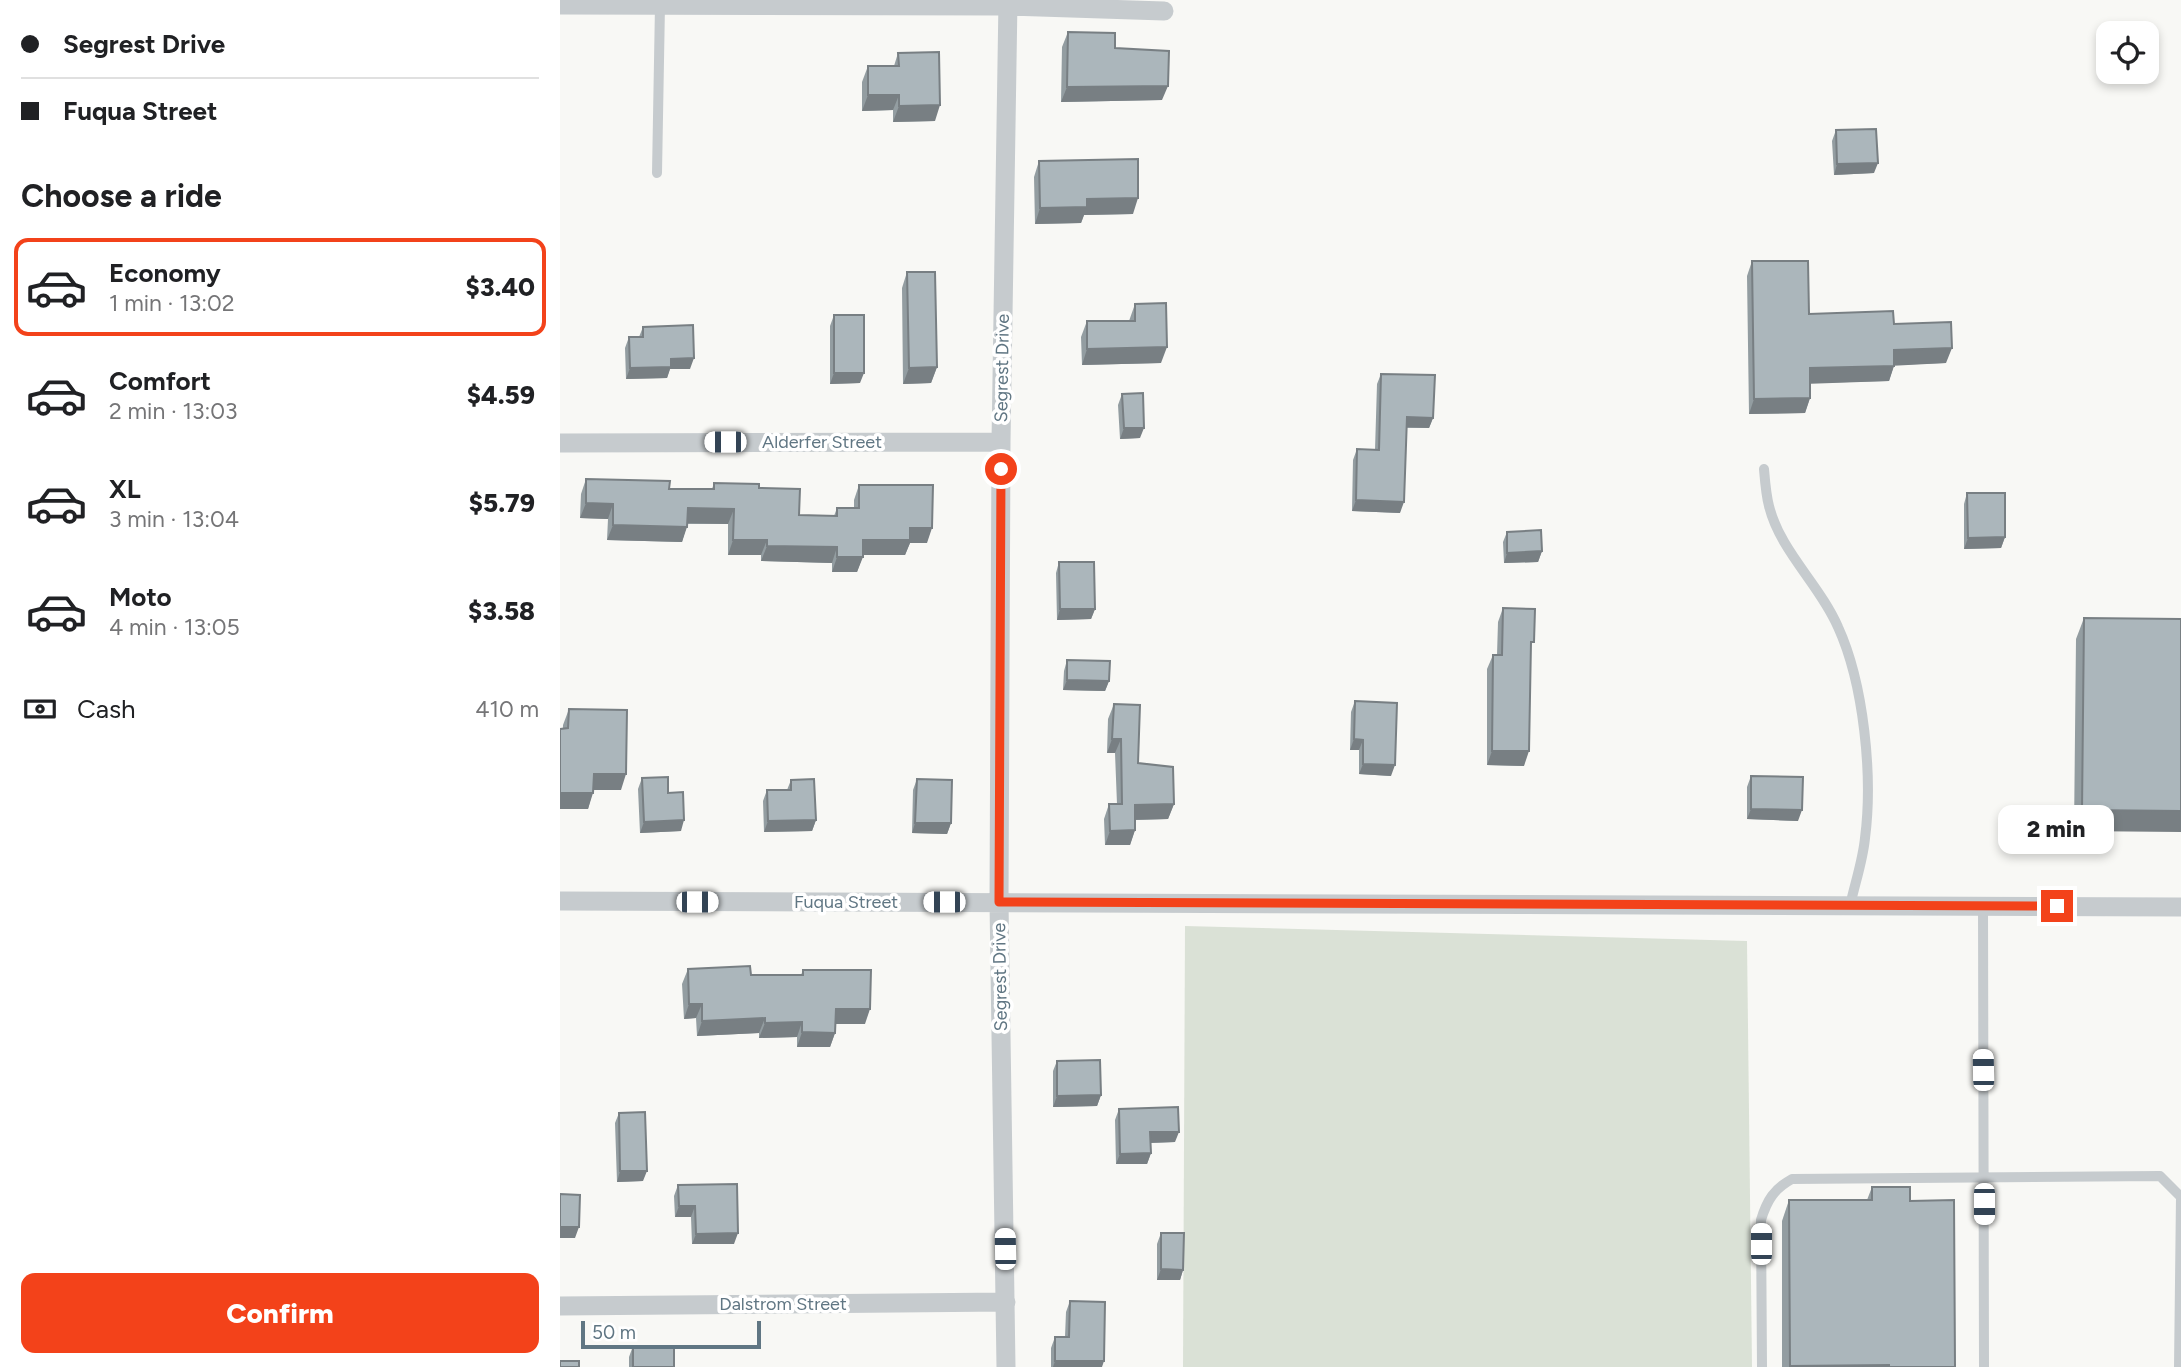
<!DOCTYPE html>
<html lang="en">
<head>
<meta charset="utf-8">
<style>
	:root { --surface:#fff; --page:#f6f6f6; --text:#202124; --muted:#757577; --line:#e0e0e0; --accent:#f3421a }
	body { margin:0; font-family:Figtree,sans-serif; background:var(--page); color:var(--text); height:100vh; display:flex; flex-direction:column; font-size:26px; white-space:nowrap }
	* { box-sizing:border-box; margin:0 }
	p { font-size:23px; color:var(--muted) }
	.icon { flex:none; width:38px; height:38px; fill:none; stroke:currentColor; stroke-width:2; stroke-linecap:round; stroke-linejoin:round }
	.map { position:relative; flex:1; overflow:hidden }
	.details { display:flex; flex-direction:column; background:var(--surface); width:560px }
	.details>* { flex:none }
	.guide { display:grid; align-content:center; height:154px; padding:0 21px; background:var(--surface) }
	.controls { position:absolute; left:1536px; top:21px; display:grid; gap:14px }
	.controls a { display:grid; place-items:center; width:63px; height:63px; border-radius:14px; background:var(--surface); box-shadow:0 4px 10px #0003; font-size:35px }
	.scale { position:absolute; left:21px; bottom:18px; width:180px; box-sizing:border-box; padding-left:7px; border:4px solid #607683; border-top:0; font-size:19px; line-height:24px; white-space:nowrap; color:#607683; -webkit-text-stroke:5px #fff; paint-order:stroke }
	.end { position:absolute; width:32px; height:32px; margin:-16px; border:9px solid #f3421a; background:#fff; box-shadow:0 0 0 4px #fff }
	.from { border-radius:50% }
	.bubble { position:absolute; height:49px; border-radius:14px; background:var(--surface); box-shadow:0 4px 10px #0003; font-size:23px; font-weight:800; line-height:49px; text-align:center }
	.car { position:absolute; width:21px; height:42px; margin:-21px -10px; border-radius:9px; box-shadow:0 0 5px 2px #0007; background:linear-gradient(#fff 24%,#345 0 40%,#fff 0 76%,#345 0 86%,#fff 0) }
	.guide b { display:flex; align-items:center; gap:24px; height:66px; font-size:26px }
	.guide b+b { border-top:2px solid var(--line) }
	.guide i { width:18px; height:18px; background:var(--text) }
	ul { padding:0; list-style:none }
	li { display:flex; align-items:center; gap:21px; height:98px; margin:0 14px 10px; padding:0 7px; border:4px solid transparent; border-radius:14px }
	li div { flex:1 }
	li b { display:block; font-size:26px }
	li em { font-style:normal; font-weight:800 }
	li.on { border-color:var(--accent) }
	li>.icon { width:63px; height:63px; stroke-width:1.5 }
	h2 { padding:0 21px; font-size:32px; line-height:84px }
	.pay { display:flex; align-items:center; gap:18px; height:77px; padding:0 21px; font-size:26px }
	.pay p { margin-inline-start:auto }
	.action { display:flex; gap:14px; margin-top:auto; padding:14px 21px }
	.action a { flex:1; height:80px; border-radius:14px; background:var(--accent); color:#fff; font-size:28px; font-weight:800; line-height:80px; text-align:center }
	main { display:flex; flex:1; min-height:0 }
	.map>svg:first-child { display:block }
</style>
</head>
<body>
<main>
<section class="details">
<div class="guide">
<b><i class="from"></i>Segrest Drive</b>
<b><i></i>Fuqua Street</b>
</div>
<h2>Choose a ride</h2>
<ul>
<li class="on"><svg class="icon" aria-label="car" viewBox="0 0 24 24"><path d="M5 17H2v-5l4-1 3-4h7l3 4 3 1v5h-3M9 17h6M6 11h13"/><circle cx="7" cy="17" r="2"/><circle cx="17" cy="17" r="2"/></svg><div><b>Economy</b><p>1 min · 13:02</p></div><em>$3.40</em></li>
<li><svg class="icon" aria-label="car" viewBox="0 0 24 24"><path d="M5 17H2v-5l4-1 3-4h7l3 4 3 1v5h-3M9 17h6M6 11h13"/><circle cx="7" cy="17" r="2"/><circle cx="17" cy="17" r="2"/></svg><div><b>Comfort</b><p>2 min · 13:03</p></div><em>$4.59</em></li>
<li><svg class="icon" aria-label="car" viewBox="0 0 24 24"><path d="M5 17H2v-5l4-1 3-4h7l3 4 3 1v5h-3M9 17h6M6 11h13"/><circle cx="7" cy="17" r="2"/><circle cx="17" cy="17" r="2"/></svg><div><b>XL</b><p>3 min · 13:04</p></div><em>$5.79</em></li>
<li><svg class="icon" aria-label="car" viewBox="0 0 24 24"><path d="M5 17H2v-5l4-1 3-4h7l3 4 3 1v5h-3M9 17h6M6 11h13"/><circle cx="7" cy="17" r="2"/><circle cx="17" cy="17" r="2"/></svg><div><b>Moto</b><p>4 min · 13:05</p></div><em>$3.58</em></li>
</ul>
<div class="pay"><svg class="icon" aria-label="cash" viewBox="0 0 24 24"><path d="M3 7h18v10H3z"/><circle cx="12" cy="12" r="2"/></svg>Cash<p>410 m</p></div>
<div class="action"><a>Confirm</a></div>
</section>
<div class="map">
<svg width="1621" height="1367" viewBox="0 0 1621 1367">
	<rect width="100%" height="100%" fill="#f8f8f5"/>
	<path fill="#dae1d6" d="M625 926 1187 941 1192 1367H623Z"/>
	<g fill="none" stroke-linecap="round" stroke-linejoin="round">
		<path stroke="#c6cbce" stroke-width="10" d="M97 173 100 5
			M1204 469C1205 481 1206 495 1209 506 1220 551 1260 585 1278 627 1304 684 1313 776 1305 838 1303 860 1295 883 1290 906
			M1423 906 1424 1367
			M1202 1367 1201 1220C1207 1200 1214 1189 1232 1179L1600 1176 1621 1197 1619 1367"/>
		<path stroke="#c6cbce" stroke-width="19" d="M0 5 448 6 604 11
			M0 443 441 442
			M0 901 1621 907
			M0 1306 446 1302
			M446 1367 439 902 441 442 448 0"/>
	</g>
	<path fill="#939da1" d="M508 32 555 48 602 100 501 102 502 47Z
		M338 53 375 121 333 122V110L302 111V82L308 66H334Z
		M1276 130 1314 173 1274 175 1272 141Z
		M479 161 573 214 524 215 521 223 475 224 474 177Z
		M1192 261 1249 314 1334 324 1386 363 1334 365 1329 381 1250 383V398L1245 413 1189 414 1187 276Z
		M347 272 377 367 371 383 343 384 342 288Z
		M575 304 601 363 522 365 521 337 527 321H569Z
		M274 315 300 383 270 384V326Z
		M83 327 130 369H110L107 378 66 379 65 348 69 337H79Z
		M821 374 873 418 869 428H847L840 513 792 511 793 460 797 449 815 450 817 384Z
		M562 394 580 438 560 439 558 405Z
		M26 479 109 489H152L154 483 199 488 239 515 274 516 277 508H294V500L299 485 367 543H350L345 555H303L297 572H272V563L201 561V555H168V524H127L122 542 47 540 48 519 20 518 21 494Z
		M1407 493 1445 537 1441 548 1404 549V504Z
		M947 532 982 551 978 562 944 563 943 542Z
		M499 562 535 609 531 619 497 620 496 573Z
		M943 608 971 652 964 766 927 765V669L933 655H937L938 622Z
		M1524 618 1621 619 1514 831 1516 639Z
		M507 660 549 681 545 691 503 690 504 671Z
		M795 701 831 776 799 774V750H790L791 712Z
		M554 704 578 763 614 804 608 819 575 820V830L570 845H545L544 819 549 804H557L555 753H547L548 719Z
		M9 709 61 790H33L28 809H0L3 725Z
		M1191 776 1238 821 1187 819V787Z
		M82 778 108 793 121 831 80 833 78 789Z
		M357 779 391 823 387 834 352 833 353 790Z
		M231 780 256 820 252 831 204 832 203 801 207 790H227Z
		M128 969 191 975H241L243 970 305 1024H276L275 1033 270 1047H237V1037L199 1038V1033L137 1036 136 1018 124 1019 122 984Z
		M497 1061 541 1095 537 1106 493 1107V1071Z
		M559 1109 615 1142 591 1143V1153L587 1164H556L555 1120Z
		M59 1113 83 1181 57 1182 55 1123Z
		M118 1185 174 1244H132L131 1217H115L114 1196Z
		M1312 1187 1350 1201 1395 1367H1222V1221L1229 1200H1307Z
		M601 1233 623 1270 620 1280H597V1244Z
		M510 1301 542 1367H491V1348L495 1337H505L506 1312Z
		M73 1346 114 1367H69V1357Z"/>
	<path fill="#787f83" d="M608 86 602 100 501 102 507 87Z
		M308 95H339L333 110 302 111Z
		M380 105 375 121 333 122 339 106Z
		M1318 163 1314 173 1274 175 1277 164Z
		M578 198 573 214 524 215 521 223 475 224 480 208 527 199Z
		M607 347 601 363 522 365 527 349Z
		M1392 348 1386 363 1329 366 1334 350Z
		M134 358 130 369H110L107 378 66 379 70 368 111 359Z
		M1334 366 1329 381 1244 384 1250 368Z
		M377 367 371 383 343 384 349 368Z
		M274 373H304L300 383 270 384Z
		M1250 398 1245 413 1189 414 1194 399Z
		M847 417 873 418 869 428 843 427Z
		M564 428H584L580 438 560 439Z
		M796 500 844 502 840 513 792 511Z
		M26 503 53 504 48 519 20 518Z
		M128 508 174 509 168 524 122 523Z
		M53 525 127 527 122 542 47 540Z
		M350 528H372L367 543H350L345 555H297L303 540Z
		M1445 537 1441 548 1404 549 1408 538Z
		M173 540H207L201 555H168Z
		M207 546 277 547 272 563 201 561Z
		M982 551 978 562 944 563 947 553Z
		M277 557H303L297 572H272Z
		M500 609H535L531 619 497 620Z
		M507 680 549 681 545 691 503 690Z
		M552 739H561L555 753H547Z
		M794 739 803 740 799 750H790Z
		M932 751H969L964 766 927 765Z
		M803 764 835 765 831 776 799 774Z
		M34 774H66L61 790H28Z
		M0 793H33L28 809H0Z
		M614 804 608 819 569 820 575 805Z
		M1191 809 1242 810 1238 821 1187 819Z
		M1522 810 1621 811V832L1514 831Z
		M124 820 121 831 80 833 84 822Z
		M256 820 252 831 204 832 208 821Z
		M355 823H391L387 834 352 833Z
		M575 830 570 845H545L550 831Z
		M129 1004H142L136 1018 124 1019Z
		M276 1009H310L305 1024H270Z
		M205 1018 199 1033 137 1036 142 1021Z
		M242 1022 237 1037 199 1038 205 1023Z
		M242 1032 275 1033 270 1047H237Z
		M541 1095 537 1106 493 1107 497 1096Z
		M590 1132H619L615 1142 586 1143Z
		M591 1153 587 1164H556L560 1154Z
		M60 1171H87L83 1181 57 1182Z
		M119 1206H135L131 1217H115Z
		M0 1227H19L15 1238H0Z
		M178 1233 174 1244H132L136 1234Z
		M601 1269 623 1270 620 1280H597Z
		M495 1361H544L542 1367H493Z
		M1329 1365V1367H1229L1230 1366Z"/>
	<path fill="#abb6bb" stroke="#787f83" stroke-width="2" d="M508 32 555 33V48L609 51 608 86 507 87Z
		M379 52 380 105 339 106V95H308V66H339L338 53Z
		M1316 129 1318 163 1277 164 1276 130Z
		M578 159V198L527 199V207L480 208 479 161Z
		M1192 261H1248L1249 314 1333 311 1334 324 1391 322 1392 348 1334 350V366L1250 368V398L1194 399Z
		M347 272H375L377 367 349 368Z
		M606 303 607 347 527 349V321H575V304Z
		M274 315H304V373H274Z
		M133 325 134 358 111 359V367L70 368 69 337H83V327Z
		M821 374 875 375 873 418 847 417 844 502 796 500 797 449 819 450Z
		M583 393 584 428H564L562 394Z
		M26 479 110 481 109 489H154V483L199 484V488L240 489 239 515 277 516V508H299V485H373L372 528H350V540H303V557H277V547L207 546V540H173L174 509 128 508 127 527 53 525V504L26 503Z
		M1407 493H1445V537L1408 538Z
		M981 530 982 551 947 553V532Z
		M499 562H534L535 609H500Z
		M943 608 975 609 974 642H971L969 751H932L933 655H942Z
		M1524 618 1621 619V811L1522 810Z
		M507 660 550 661 549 681 507 680Z
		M795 701 837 703 835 765 803 764V740L794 739Z
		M554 704 580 705 578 763 613 767 614 804 575 805V830L550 831 549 804H562L561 739H552Z
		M9 709 67 710 66 774H34L33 793H0V729L8 728Z
		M1191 776 1243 777 1242 810 1191 809Z
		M108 777V793L123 792 124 820 84 822 82 778Z
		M254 779 256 820 208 821 207 790H231V780Z
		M357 779 392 780 391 823H355Z
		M190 966 191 975H243V970H311L310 1009H276L275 1033 242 1032V1022L205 1023V1018L142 1021V1004H129L128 969Z
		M540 1060 541 1095 497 1096V1061Z
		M618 1107 619 1132H590L591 1153 560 1154 559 1109Z
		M85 1112 87 1171H60L59 1113Z
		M177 1184 178 1233 136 1234 135 1206H119L118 1185Z
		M1312 1187H1350V1201L1394 1200 1395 1367H1329V1365L1230 1366 1229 1200H1312Z
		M0 1194 20 1195 19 1227H0Z
		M601 1233H624L623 1270 601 1269Z
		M510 1301 545 1302 544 1361H495V1337H509Z
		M73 1346 114 1347V1367H73Z
		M0 1361H19V1367H0Z"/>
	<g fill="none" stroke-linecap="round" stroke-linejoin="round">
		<path stroke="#f3421a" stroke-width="9" d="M441 469 439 902 1497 906"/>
	</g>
	<g text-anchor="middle" stroke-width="7" stroke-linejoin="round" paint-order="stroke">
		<g font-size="18" fill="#607683" stroke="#fff">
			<text transform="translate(442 368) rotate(-89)" y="6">Segrest Drive</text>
			<text x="262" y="448">Alderfer Street</text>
			<text x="286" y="908">Fuqua Street</text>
			<text transform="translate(440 977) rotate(-91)" y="6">Segrest Drive</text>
			<text x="223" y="1310">Dalstrom Street</text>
		</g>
	</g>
</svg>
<div class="controls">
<a><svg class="icon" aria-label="locate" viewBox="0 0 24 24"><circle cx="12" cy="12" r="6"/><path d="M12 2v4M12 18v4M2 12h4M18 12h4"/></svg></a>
</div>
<div class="scale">50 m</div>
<i class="end from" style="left:441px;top:469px"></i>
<i class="end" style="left:1497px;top:906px"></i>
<div class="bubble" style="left:1438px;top:805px;width:116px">2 min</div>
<i class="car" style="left:165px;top:442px;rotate:270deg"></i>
<i class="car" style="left:137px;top:902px;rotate:90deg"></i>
<i class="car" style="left:384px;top:902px;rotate:270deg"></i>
<i class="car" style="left:1423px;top:1070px;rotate:359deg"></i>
<i class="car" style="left:1424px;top:1204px;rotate:180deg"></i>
<i class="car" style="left:1201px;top:1244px;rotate:0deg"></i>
<i class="car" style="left:445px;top:1249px;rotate:359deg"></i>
</div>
</main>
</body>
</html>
